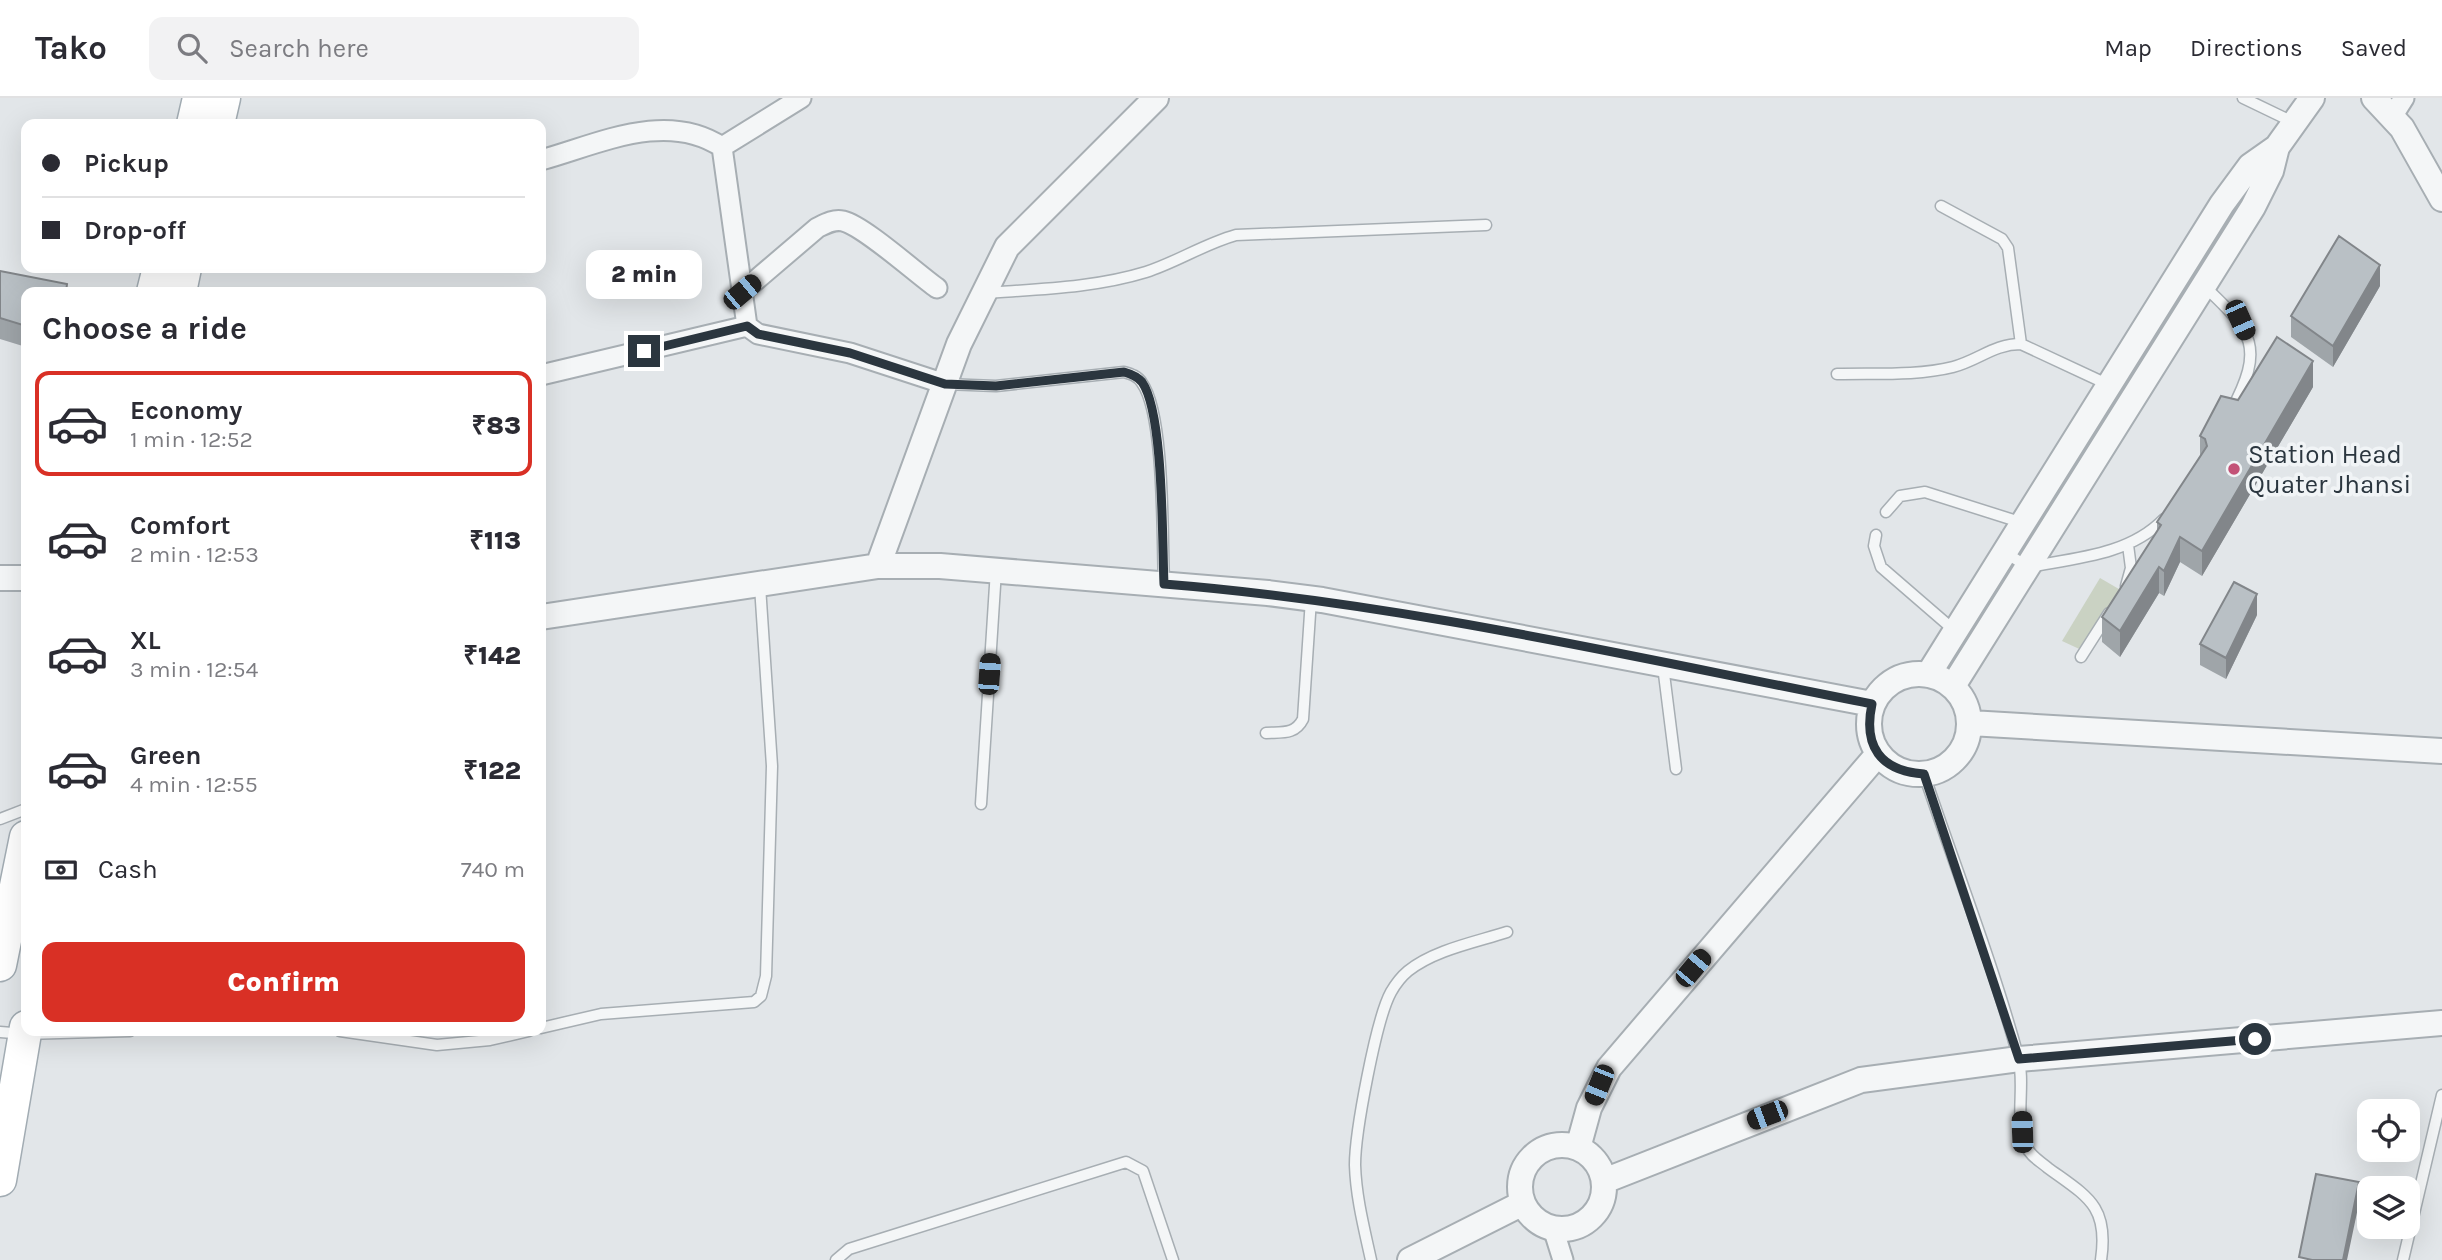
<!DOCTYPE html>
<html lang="en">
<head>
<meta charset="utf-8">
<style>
	:root { --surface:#fff; --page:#f2f2f3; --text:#2b2b33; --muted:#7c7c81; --line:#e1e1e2; --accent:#d93025 }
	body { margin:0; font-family:Karla,sans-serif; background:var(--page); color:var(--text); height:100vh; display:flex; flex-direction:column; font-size:26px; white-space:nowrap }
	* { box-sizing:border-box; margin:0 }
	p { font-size:23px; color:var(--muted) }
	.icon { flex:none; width:38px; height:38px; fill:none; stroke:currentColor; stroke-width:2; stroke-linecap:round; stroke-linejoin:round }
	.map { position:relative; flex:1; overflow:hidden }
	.drawer { position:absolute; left:21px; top:189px; width:525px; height:749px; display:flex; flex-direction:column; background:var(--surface); border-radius:14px; box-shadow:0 7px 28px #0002 }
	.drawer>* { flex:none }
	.top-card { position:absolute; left:21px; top:21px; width:525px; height:154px; border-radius:14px; box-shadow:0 7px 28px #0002; display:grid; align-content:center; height:154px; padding:0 21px; background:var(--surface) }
	.fabs { position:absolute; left:2357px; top:1001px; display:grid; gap:14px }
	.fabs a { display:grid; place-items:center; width:63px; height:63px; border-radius:14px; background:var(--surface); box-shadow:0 7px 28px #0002; font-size:35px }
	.end { position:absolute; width:32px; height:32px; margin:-16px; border:9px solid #2b363f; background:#fff; box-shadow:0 0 0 4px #fff }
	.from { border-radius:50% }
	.bubble { position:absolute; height:49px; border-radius:14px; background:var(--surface); box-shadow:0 7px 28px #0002; font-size:23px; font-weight:800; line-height:49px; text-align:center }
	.car { position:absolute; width:21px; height:42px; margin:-21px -10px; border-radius:9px; box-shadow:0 0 5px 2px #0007; background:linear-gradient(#222 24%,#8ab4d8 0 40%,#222 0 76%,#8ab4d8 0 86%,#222 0) }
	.top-card b { display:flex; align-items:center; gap:24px; height:66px; font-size:26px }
	.top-card b+b { border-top:2px solid var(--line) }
	.top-card i { width:18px; height:18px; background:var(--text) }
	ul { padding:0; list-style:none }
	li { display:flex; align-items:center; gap:21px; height:105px; margin:0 14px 10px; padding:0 7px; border:4px solid transparent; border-radius:14px }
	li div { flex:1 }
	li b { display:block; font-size:26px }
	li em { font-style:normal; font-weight:800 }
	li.on { border-color:var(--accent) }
	li>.icon { width:63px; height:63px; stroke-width:1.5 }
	h2 { padding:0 21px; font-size:32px; line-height:84px }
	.pay { display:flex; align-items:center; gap:18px; height:77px; padding:0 21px; font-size:26px }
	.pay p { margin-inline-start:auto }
	.cta { display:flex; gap:14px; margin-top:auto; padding:14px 21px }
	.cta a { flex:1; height:80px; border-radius:14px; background:var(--accent); color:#fff; font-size:28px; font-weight:800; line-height:80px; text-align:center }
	header { display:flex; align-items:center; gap:42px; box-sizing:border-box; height:98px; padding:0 35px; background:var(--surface); border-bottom:2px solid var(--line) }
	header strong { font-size:33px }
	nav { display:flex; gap:38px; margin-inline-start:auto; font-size:24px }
	.search { width:490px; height:63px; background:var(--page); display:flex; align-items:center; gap:18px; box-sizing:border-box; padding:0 24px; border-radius:14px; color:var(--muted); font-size:26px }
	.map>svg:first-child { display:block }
</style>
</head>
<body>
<header>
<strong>Tako</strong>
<div class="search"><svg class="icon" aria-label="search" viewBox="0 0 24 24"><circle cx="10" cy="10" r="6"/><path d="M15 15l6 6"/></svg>Search here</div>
<nav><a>Map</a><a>Directions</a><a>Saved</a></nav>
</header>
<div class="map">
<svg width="2442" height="1162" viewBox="0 0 2442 1162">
	<rect width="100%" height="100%" fill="#e2e6e9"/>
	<path fill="#cad2c3" d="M2100 480 2124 494 2088 555 2062 543Z"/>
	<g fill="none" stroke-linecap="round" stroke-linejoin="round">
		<defs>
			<path id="service" d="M2243 0 2293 24
				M1941 108 2002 141 2008 150 2021 246
				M2204 188C2253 234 2265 249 2231 313
				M985 195C1039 191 1094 190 1146 174 1177 164 1204 146 1236 137L1486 127
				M1837 276C1875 275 1917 278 1953 269 1979 262 1994 246 2021 246L2109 287
				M945 286 996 288 1124 274C1131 276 1138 278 1142 285 1165 317 1162 442 1164 486
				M1886 414 1900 398 1925 394 2023 425
				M1876 437 1874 448 1881 469 1955 533
				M2006 455 2028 469C2076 460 2129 457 2164 421
				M2126 488 2131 470 2128 447
				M2081 559 2109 515
				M1663 568 1676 671
				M1266 635C1282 634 1295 637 1303 621L1311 501
				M1924 676C1955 769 1992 863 2018 958 2026 987 2014 1020 2026 1048 2030 1058 2040 1063 2048 1070 2088 1099 2109 1108 2101 1162
				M981 706 996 472
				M0 721 26 711
				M541 930 601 916 754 904 761 898 766 878 772 668 760 488
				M340 933 437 947 490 942 529 933
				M0 934 25 936 130 933
				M836 1162 849 1151 1126 1064 1143 1073 1173 1162
				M1371 1162C1364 1130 1356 1099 1355 1067 1355 1035 1376 921 1391 894 1395 887 1402 878 1408 873 1434 852 1476 844 1507 834
				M2403 1162 2442 997"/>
			<path id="minor" d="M801 0 722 49 747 228 758 236 850 255 945 286
				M2392 19 2404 0
				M541 62C599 46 666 12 722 49
				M742 194 817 130C825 126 833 121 843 123 864 128 917 176 937 190
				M541 277 747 228
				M1553 1130 1563 1162"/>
			<path id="tertiary" d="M2374 0 2402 30 2442 101
				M878 468 959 246 1007 149 1156 0
				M0 480H26
				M541 519 878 468H940L1268 495 1322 502 1872 606
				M1869 626a50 50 0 1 1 100 0a50 50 0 1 1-100 0Z
				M1928 577 2222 106 2250 68 2277 49 2312 0
				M1953 588 2253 109 2271 73 2277 49
				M1970 625 2442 653
				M1520 1089a42 42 0 1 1 84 0a42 42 0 1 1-84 0Z
				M1578 1050 1589 1010 1609 970 1878 656
				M1604 1083 1861 982 2019 961 2442 925
				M1410 1162 1523 1105"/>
			<path id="primary" d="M193 26 199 0
				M218 26 224 0
				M153 194 159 170
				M180 194 185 170
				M0 867 26 739
				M0 1082 26 929"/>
		</defs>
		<use href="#service" stroke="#a7aeb3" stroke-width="13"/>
		<use href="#minor" stroke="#a7aeb3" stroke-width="23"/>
		<use href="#tertiary" stroke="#a7aeb3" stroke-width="28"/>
		<use href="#primary" stroke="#a2acb3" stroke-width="35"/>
		<use href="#service" stroke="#f4f6f7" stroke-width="10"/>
		<use href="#minor" stroke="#f4f6f7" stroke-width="19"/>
		<use href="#tertiary" stroke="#f4f6f7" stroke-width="24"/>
		<use href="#primary" stroke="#fff" stroke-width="32"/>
	</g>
	<path fill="#9fa5a9" d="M0 173 67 194H26V249L0 241Z
		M2380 188 2333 269 2291 239V218Z
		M2313 289 2202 478 2180 464 2164 498 2159 495 2120 559 2102 544V519L2157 433V424L2200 359V338L2238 302Z
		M2257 517 2226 581 2200 567V546Z"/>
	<path fill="#82868a" d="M2380 167V188L2333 269V248Z
		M2313 263V289L2202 478V453Z
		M2180 439V464L2164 498V473Z
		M2159 469V495L2120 559V533Z
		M2257 496V517L2226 581V560Z
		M2359 1084V1105L2347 1162H2343Z"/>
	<path fill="#b9c0c5" stroke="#82868a" stroke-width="2" d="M2339 138 2380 167 2333 248 2291 218Z
		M0 173 67 186 66 194H26V228L0 220Z
		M2277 239 2313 263 2202 453 2180 439 2164 473 2159 469 2120 533 2102 519 2161 427 2157 424 2207 348 2205 341 2200 338 2221 298 2238 302Z
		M2234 484 2257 496 2226 560 2200 546Z
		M2316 1076 2359 1084 2343 1162H2312L2299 1159Z"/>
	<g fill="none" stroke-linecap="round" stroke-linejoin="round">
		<path stroke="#2b363f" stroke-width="9" d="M644 253 747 228 758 236 850 255 945 286 996 288 1124 274C1131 276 1137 278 1142 284 1164 315 1162 444 1164 486 1403 505 1637 560 1872 606 1863 648 1880 673 1924 676L2019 961 2255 941"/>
	</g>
	<circle fill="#c35277" stroke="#f1f4f6" stroke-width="2.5" cx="2234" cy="371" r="7"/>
	<g text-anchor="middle" stroke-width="7" stroke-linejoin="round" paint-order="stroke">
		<g font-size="26" fill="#2b363f" stroke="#f1f4f6" text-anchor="start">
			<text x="2248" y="365">Station Head<tspan x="2248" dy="30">Quater Jhansi</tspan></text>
		</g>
	</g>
</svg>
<div class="fabs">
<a><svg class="icon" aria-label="locate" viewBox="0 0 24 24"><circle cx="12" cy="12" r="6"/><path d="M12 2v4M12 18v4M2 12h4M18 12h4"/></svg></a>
<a><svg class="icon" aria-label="layers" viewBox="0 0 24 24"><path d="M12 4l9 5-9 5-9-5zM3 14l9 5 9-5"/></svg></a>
</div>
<i class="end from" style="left:2255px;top:941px"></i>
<i class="end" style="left:644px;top:253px"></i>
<div class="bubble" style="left:586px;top:152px;width:116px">2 min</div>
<i class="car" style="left:742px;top:194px;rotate:50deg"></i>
<i class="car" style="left:2240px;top:222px;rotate:156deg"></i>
<i class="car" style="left:989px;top:576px;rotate:4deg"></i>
<i class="car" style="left:1693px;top:870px;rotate:40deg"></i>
<i class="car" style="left:1599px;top:987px;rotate:202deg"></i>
<i class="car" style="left:1767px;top:1017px;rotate:249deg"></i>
<i class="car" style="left:2022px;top:1034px;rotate:358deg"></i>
<div class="top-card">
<b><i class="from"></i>Pickup</b>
<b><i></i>Drop-off</b>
</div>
<section class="drawer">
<h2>Choose a ride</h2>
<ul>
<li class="on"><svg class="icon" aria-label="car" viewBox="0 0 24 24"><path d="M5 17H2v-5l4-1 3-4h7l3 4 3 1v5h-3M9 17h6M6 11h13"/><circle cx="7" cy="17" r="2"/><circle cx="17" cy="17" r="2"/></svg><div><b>Economy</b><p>1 min · 12:52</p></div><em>₹83</em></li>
<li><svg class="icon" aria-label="car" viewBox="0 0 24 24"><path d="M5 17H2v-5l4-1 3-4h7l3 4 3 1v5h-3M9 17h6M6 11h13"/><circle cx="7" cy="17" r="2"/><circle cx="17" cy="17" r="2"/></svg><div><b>Comfort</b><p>2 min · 12:53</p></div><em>₹113</em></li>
<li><svg class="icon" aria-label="car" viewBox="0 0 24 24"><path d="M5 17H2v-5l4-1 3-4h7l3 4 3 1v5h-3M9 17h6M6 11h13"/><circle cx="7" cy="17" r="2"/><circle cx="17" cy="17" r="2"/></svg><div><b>XL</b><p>3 min · 12:54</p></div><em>₹142</em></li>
<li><svg class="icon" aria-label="car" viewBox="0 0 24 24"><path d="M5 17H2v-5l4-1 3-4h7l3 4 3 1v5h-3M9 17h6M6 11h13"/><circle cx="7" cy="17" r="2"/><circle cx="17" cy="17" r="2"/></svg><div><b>Green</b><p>4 min · 12:55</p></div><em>₹122</em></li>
</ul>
<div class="pay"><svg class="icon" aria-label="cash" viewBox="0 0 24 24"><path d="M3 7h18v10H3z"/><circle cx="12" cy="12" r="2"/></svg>Cash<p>740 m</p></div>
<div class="cta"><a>Confirm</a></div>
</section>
</div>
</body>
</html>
